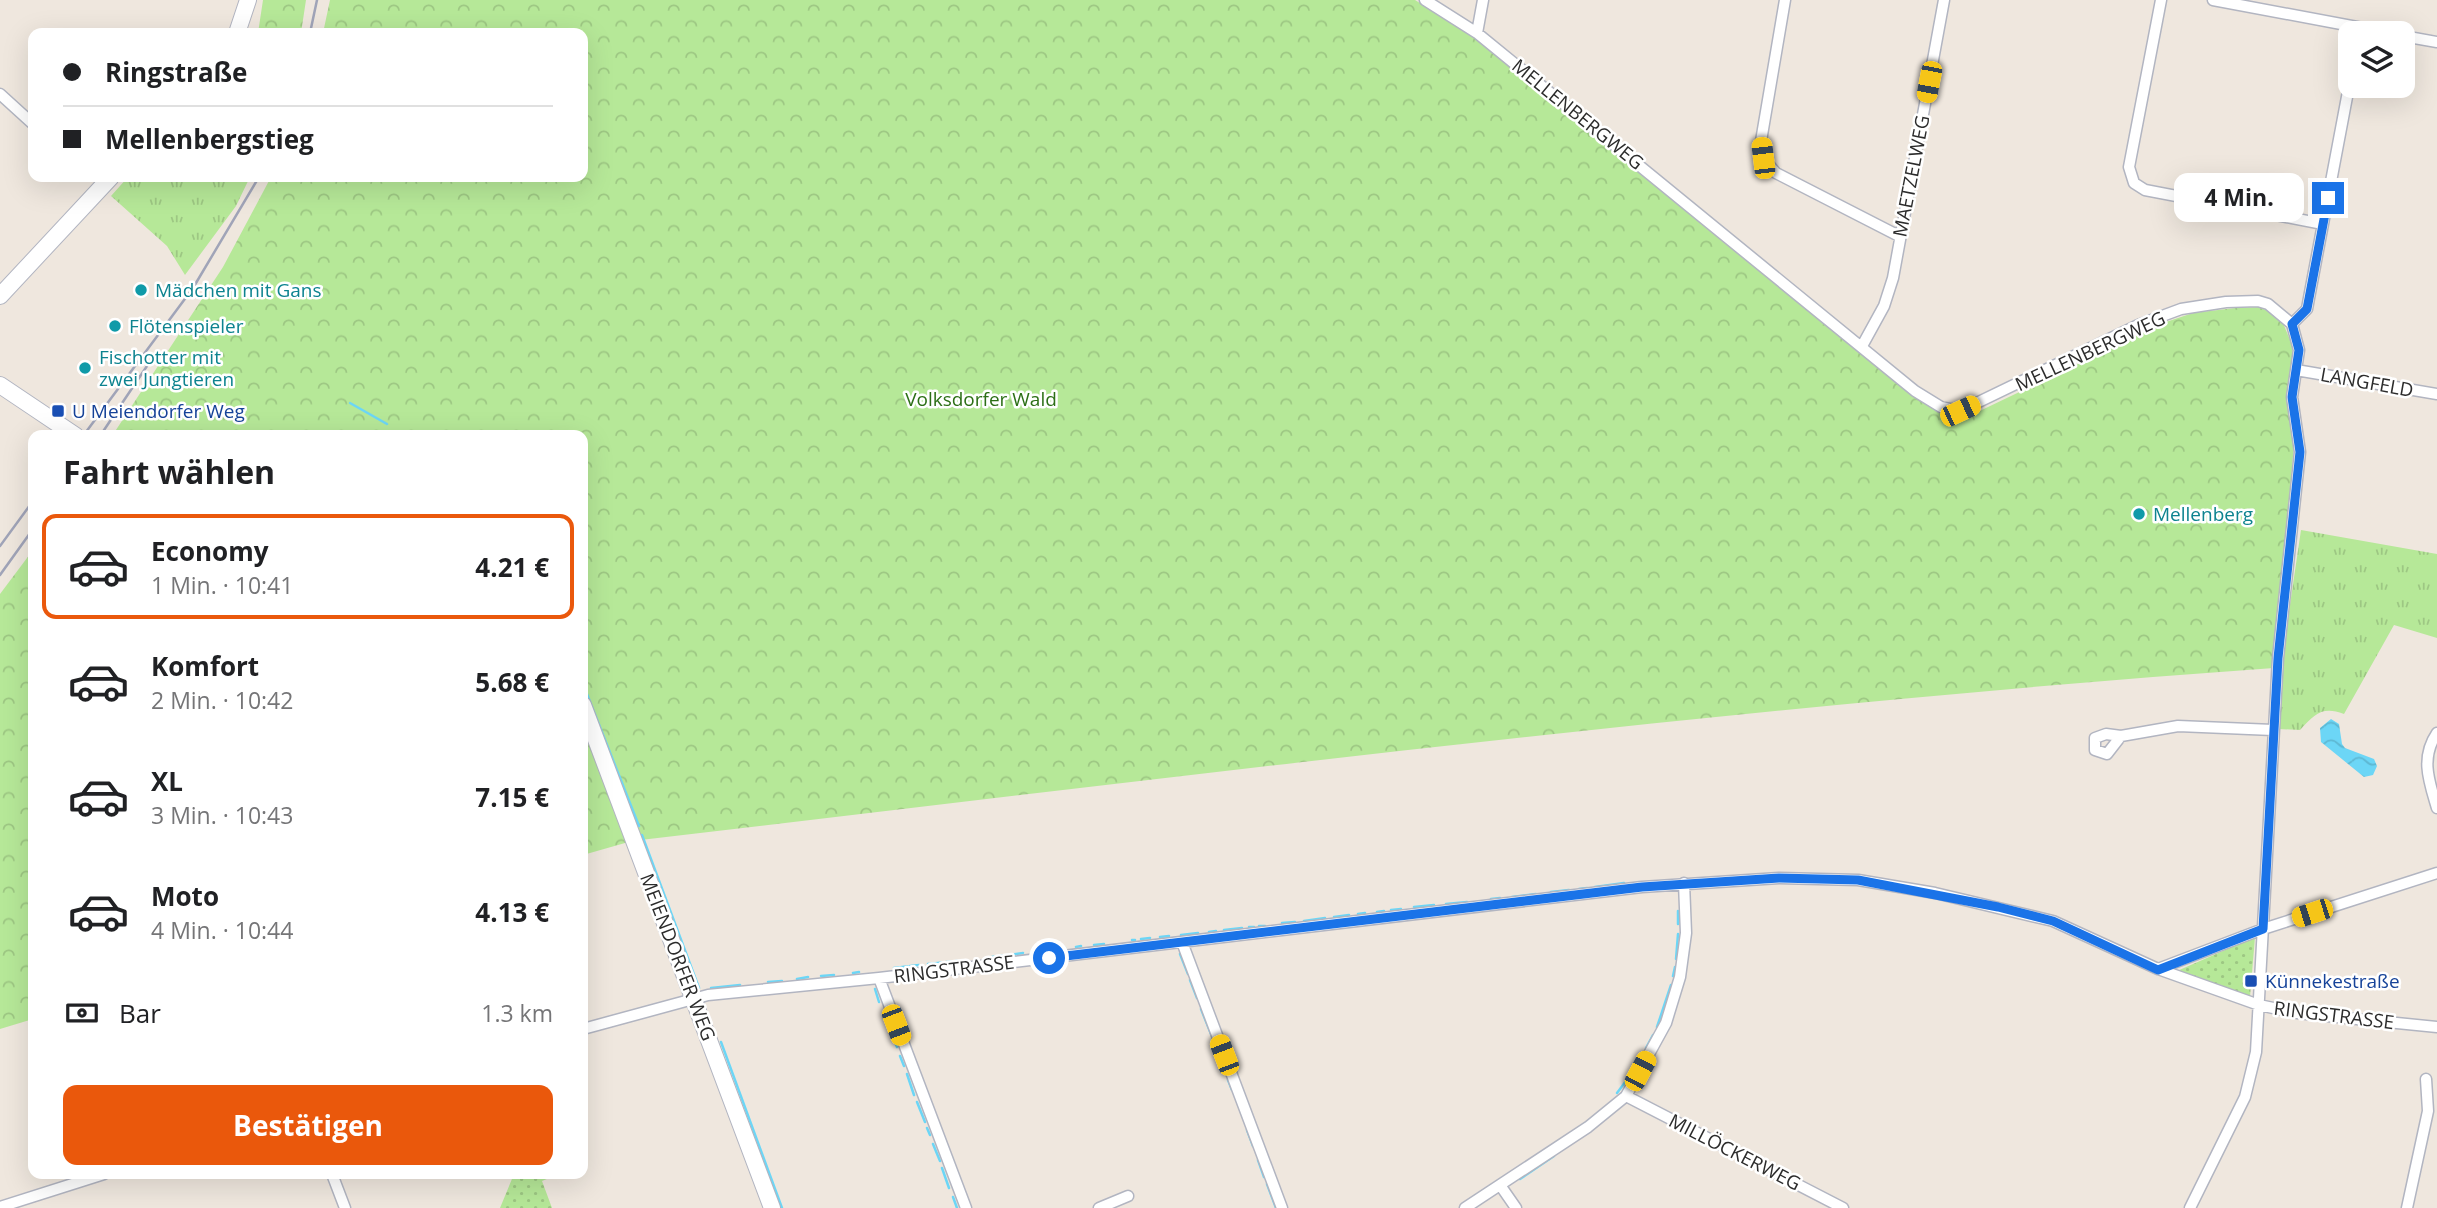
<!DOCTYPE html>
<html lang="de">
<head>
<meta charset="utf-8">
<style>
	:root { --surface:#fff; --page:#f6f6f6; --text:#202124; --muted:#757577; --line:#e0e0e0; --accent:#ea580c }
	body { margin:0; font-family:"Open Sans",sans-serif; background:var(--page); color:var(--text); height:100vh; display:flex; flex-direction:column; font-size:26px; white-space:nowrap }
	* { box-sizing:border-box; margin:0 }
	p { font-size:23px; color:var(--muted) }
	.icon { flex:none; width:38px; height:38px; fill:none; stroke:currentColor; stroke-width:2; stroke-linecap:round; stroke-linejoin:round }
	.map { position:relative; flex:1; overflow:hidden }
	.panel { position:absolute; left:28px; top:430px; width:560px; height:749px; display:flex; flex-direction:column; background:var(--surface); border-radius:14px; box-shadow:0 7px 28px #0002 }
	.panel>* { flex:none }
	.banner { position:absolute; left:28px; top:28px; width:560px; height:154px; border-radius:14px; box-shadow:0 7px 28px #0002; display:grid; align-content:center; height:154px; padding:0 35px; background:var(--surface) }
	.tools { position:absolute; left:2338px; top:21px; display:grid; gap:14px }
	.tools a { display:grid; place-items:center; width:77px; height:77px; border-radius:14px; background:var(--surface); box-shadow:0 7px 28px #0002; font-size:35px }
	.end { position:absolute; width:32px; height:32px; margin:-16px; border:9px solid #1a73e8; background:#fff; box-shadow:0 0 0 4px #fff }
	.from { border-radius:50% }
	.bubble { position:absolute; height:49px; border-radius:14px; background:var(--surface); box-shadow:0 7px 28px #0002; font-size:23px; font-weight:700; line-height:49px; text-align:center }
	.car { position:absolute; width:21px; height:42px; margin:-21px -10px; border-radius:9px; box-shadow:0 0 5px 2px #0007; background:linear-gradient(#f5c518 24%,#345 0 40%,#f5c518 0 76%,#345 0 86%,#f5c518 0) }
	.banner b { display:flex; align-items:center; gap:24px; height:66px; font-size:26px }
	.banner b+b { border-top:2px solid var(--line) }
	.banner i { width:18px; height:18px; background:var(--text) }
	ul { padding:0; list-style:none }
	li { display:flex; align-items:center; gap:21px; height:105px; margin:0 14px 10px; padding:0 21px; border:4px solid transparent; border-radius:14px }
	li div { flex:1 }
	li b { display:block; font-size:26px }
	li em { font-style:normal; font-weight:700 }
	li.current { border-color:var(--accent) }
	li>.icon { width:63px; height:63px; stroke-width:1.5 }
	h2 { padding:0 35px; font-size:32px; line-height:84px }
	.pay { display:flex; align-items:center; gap:18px; height:77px; padding:0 35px; font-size:26px }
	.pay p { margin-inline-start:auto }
	.button { display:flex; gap:14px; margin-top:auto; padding:14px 35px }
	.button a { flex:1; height:80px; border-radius:14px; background:var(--accent); color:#fff; font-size:28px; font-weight:700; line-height:80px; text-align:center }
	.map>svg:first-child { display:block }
</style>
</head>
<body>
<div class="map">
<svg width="2437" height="1208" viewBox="0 0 2437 1208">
	<defs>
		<pattern id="grass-tufts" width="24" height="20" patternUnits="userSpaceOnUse" patternTransform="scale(1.75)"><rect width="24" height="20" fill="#b6e898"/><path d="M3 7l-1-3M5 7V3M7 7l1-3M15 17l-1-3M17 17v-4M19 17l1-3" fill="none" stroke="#9dc783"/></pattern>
		<pattern id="forest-crowns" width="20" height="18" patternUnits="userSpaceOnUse" patternTransform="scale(1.75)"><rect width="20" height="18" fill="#b6e898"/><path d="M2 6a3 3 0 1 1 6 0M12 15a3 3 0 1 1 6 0" fill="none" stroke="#9dc783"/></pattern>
		<pattern id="park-dots" width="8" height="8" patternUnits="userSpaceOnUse" patternTransform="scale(1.75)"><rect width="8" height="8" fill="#b6e898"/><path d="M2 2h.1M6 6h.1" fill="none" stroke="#9dc783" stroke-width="1.8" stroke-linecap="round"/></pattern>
		<pattern id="water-waves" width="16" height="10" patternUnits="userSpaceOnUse" patternTransform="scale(1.75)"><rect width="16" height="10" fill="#6cd6f6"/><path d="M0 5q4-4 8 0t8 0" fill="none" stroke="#5eb8d3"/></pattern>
	</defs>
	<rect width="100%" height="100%" fill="#efe7de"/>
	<path fill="url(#grass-tufts)" d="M128 177H250L236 206 185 275 167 246 111 196Z
		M2301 530 2437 554V638L2394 625 2344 714C2322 706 2315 714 2300 730L2278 729 2280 672Z"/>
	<path fill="url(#forest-crowns)" d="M263 0H306L301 33H258Z
		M330 0H1415L1478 39 1914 395 1941 414 1952 419 1965 418 2166 322 2193 313 2235 308 2259 307 2272 313 2283 323 2293 347 2288 394 2295 434 2274 668C1725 707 1179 777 632 841L583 855V436H112L223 267 271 177H583V33H323Z
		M33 550V1019L0 1029V594Z"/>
	<path fill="url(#park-dots)" d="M2255 937 2250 997 2177 971Z
		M514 1174H559L542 1181 552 1208H500Z"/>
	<path fill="url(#water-waves)" d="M2331 719 2339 724 2342 744 2345 748 2374 759 2377 766 2373 775 2364 777 2321 742 2320 728Z"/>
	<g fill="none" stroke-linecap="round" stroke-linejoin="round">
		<path stroke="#6cd6f6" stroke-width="2.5" d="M350 403 387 424
			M583 684 639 826
			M642 835 699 988
			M1595 887 1624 883
			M1579 889 1587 888
			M1551 892 1569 890
			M1512 897 1536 894
			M1491 899 1500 898
			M1446 904 1467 902
			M1414 907 1434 905
			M1391 910 1401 909
			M1678 911V924
			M1377 912 1384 911
			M1358 914 1365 913
			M1334 917 1349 915
			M1304 921 1325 918
			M1282 923 1295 922
			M1259 926H1265
			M1249 927H1254
			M1224 930 1242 928
			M1209 932 1216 931
			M1181 935 1198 933
			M1160 937 1169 936
			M1141 939 1150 938
			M1132 940H1135
			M1094 945 1104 944
			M1076 947 1081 946
			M1057 949 1065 948
			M1040 951H1045
			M1180 954 1188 974
			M992 957 1023 953
			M1676 959 1678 934
			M928 964 957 961
			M894 968 919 965
			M853 973 859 972
			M821 976 834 975
			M1673 976 1675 967
			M797 979 808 977
			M1190 980 1197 998
			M768 982 782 981
			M711 988 740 985
			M875 989 879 1002
			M1201 1009 1215 1044
			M884 1013 897 1047
			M1657 1027 1671 985
			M721 1042 782 1208
			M1646 1048 1653 1035
			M1217 1051 1223 1067
			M900 1056 904 1066
			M907 1074 914 1095
			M1228 1080 1232 1090
			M1617 1093 1635 1069
			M917 1102 925 1122
			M927 1128 930 1135
			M1247 1130 1253 1146
			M933 1144 940 1161
			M1258 1160 1264 1177
			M942 1168 949 1188
			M1520 1179 1554 1156
			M1267 1184 1276 1208
			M953 1197 957 1208"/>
		<defs>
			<path id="street" d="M1425 0 1477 33 1915 391 1941 407 1960 411 2138 325 2181 309 2226 302 2258 301 2268 304 2292 324 2299 350 2292 397 2300 452 2278 658 2256 1052 2245 1097 2190 1208
				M1785 0 1761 141 1763 158 1776 173 1899 236
				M2161 0 2129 167 2134 183 2145 190 2323 224
				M2213 0 2389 33
				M1477 33 1483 0
				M2403 36 2437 42
				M0 94 33 124
				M2292 324 2307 309 2309 298 2350 81
				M1862 346 1884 306 1893 278 1944 0
				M2296 370 2437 394
				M2437 733C2420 758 2429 781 2437 808
				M2121 736 2107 754 2095 750V738L2106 734 2121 736 2178 726 2273 730
				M1182 942 1282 1208
				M2158 969 2263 929 2437 873
				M879 978 966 1208
				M583 1029 708 995 879 978 1642 887 1779 878 1858 880 1935 893 2053 921 2158 969 2259 1005 2297 1013 2437 1027
				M1626 1096 1843 1208
				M332 1174 345 1208
				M1500 1185 1516 1208
				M0 1207 104 1174
				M1099 1208 1128 1196
				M1465 1208 1588 1127 1626 1096 1666 1023 1680 977 1686 933 1684 883
				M2407 1208 2428 1111 2426 1079"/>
			<path id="secondary" d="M237 33 248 0
				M0 296 111 177
				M0 385 76 436
				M583 705 772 1208"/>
		</defs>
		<use href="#street" stroke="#b2b5c1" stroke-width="13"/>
		<use href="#secondary" stroke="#b2b5c1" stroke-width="18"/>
		<use href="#street" stroke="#fff" stroke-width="10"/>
		<use href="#secondary" stroke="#fff" stroke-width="16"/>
		<path stroke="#a0a4b8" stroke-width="2.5" d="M310 33 317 0
			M83 436 193 288 259 177
			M100 436 147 366
			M0 546 33 501
			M0 575 33 529"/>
	</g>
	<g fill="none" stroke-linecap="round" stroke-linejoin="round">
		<path stroke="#1a73e8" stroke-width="9" d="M1049 958 1642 887 1779 878 1858 880 1998 907 2053 921 2158 970 2263 929 2278 658 2300 452 2292 397 2299 350 2292 324 2307 309 2328 198"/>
	</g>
	<g fill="#0f9aa8" stroke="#fff" stroke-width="2.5">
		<circle cx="141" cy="290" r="7"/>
		<circle cx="115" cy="326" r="7"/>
		<circle cx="85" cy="368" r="7"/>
		<circle cx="2139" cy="514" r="7"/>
	</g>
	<g fill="#1a4fb4" stroke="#fff" stroke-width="2.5">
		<rect x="51" y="404" width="14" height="14" rx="3.5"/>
		<rect x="2244" y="974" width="14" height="14" rx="3.5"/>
	</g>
	<g text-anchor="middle" stroke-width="5" stroke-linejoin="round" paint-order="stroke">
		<g font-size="19" fill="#2c2c2c" stroke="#fff">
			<text transform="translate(1578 114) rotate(39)" y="7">MELLENBERGWEG</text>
			<text transform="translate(1911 176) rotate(-79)" y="7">MAETZELWEG</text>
			<text transform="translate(2090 351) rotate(-25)" y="7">MELLENBERGWEG</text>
			<text transform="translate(2367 382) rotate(10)" y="7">LANGFELD</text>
			<text transform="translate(678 957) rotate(69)" y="7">MEIENDORFER WEG</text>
			<text transform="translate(954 969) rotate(-7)" y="7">RINGSTRASSE</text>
			<text transform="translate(2334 1015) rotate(7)" y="7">RINGSTRASSE</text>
			<text transform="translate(1735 1152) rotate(27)" y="7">MILLÖCKERWEG</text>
		</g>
		<g font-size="19" fill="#0d838f" stroke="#fff" text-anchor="start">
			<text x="155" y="297">Mädchen mit Gans</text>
			<text x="129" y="333">Flötenspieler</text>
			<text x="99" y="364">Fischotter mit<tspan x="99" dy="22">zwei Jungtieren</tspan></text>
			<text x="2153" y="521">Mellenberg</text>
		</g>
		<g font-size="19" fill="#2c6f16" stroke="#fff">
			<text x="981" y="406">Volksdorfer Wald</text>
		</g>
		<g font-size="19" fill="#164399" stroke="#fff" text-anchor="start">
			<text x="72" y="418">U Meiendorfer Weg</text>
			<text x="2265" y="988">Künnekestraße</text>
		</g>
	</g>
</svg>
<div class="tools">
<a><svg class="icon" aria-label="layers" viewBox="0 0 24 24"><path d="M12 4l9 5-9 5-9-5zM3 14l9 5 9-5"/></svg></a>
</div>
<i class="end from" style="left:1049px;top:958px"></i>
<i class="end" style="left:2328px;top:198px"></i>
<div class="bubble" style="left:2174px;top:173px;width:130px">4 Min.</div>
<i class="car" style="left:1929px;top:82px;rotate:191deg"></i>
<i class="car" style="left:1763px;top:158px;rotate:353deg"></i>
<i class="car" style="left:1960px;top:411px;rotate:65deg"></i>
<i class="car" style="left:2312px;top:913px;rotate:252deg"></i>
<i class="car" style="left:896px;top:1025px;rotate:159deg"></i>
<i class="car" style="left:1224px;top:1055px;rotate:339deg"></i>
<i class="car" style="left:1640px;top:1071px;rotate:28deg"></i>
<div class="banner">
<b><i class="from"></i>Ringstraße</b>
<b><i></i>Mellenbergstieg</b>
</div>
<section class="panel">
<h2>Fahrt wählen</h2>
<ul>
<li class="current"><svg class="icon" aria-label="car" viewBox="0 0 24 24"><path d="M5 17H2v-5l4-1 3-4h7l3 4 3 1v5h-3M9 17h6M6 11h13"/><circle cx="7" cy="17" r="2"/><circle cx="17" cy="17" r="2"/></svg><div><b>Economy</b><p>1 Min. · 10:41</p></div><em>4.21 €</em></li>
<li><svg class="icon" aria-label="car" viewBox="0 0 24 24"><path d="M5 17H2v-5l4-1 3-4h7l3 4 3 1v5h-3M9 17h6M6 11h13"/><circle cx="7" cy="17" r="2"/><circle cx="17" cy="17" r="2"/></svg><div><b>Komfort</b><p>2 Min. · 10:42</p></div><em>5.68 €</em></li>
<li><svg class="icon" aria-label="car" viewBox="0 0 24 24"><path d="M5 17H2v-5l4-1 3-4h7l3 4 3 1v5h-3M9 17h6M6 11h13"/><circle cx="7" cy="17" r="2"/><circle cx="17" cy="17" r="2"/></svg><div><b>XL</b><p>3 Min. · 10:43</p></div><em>7.15 €</em></li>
<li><svg class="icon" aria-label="car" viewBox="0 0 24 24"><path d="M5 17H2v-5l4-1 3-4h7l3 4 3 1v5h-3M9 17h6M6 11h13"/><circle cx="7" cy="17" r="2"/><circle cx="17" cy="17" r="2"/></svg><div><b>Moto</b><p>4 Min. · 10:44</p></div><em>4.13 €</em></li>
</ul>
<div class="pay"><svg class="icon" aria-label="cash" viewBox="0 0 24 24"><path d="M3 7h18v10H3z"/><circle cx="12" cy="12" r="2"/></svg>Bar<p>1.3 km</p></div>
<div class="button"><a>Bestätigen</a></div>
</section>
</div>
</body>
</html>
